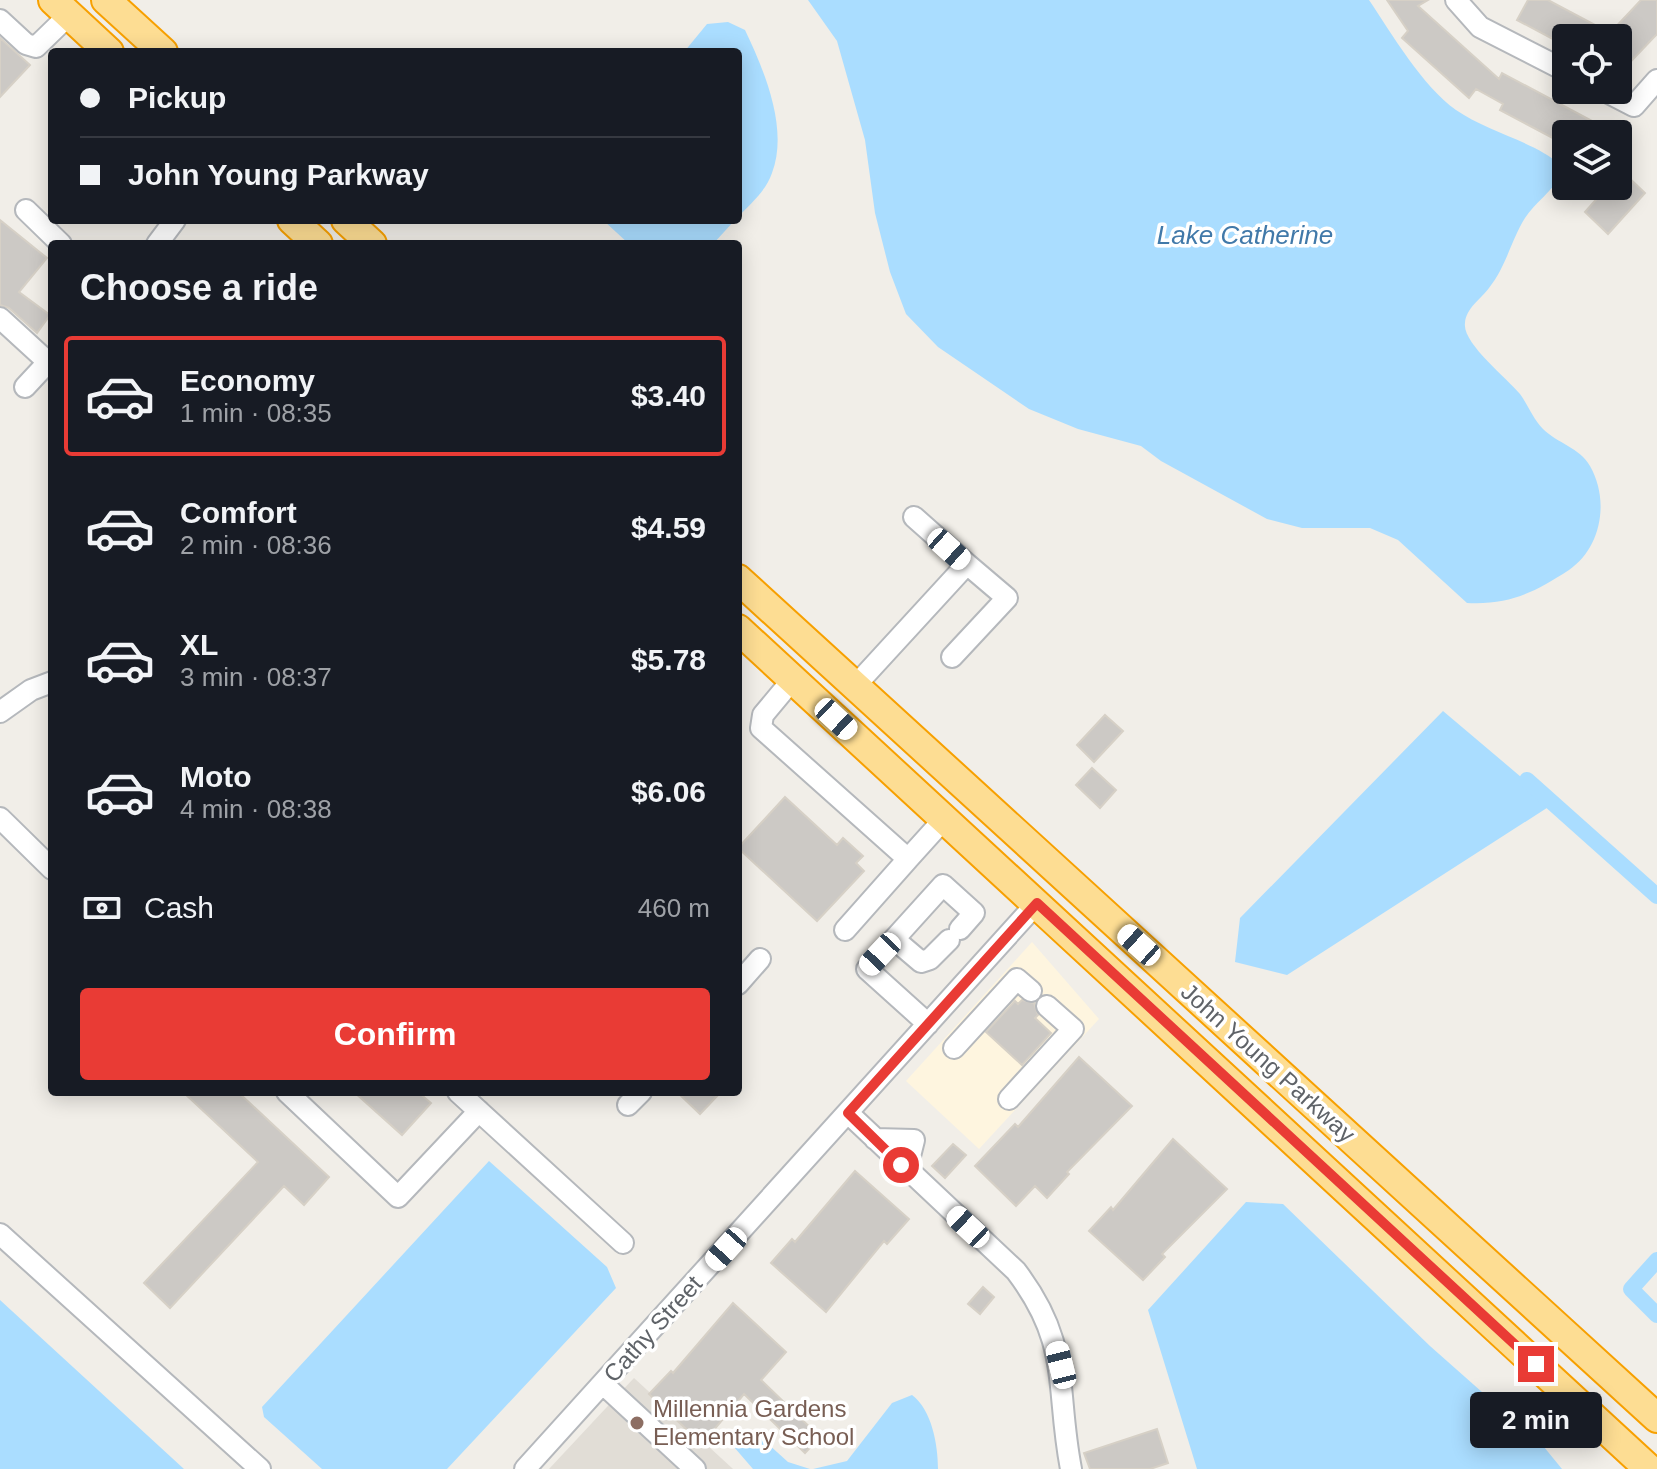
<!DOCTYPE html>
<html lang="en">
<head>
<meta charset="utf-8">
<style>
	:root { --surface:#171b24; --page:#20242c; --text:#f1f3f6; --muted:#9ea1a6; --line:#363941; --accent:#e93b35 }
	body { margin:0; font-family:Helvetica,sans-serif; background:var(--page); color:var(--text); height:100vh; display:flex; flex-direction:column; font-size:30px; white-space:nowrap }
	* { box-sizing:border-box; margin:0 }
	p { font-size:26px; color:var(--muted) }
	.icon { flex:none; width:44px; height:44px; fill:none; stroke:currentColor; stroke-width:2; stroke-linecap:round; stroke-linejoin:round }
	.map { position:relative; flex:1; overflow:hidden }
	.sheet { position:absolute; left:48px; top:240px; width:694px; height:856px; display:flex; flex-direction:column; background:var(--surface); border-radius:8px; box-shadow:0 4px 20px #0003 }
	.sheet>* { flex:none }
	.top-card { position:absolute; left:48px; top:48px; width:694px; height:176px; border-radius:8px; box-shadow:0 4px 20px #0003; display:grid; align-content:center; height:176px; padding:0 32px; background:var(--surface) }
	.buttons { position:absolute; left:1552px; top:24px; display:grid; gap:16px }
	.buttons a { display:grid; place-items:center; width:80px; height:80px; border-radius:8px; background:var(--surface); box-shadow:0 4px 20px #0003; font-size:40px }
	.end { position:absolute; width:36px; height:36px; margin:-18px; border:10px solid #e93b35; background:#fff; box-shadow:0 0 0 4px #fff }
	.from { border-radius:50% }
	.bubble { position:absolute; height:56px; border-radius:8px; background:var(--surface); box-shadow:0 4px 20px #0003; font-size:26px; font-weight:600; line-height:56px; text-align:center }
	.car { position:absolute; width:24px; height:48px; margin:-24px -12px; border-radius:10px; box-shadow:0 0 6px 2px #0007; background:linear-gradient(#fff 24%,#345 0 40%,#fff 0 76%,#345 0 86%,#fff 0) }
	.top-card b { display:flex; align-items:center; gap:28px; height:76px; font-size:30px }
	.top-card b+b { border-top:2px solid var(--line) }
	.top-card i { width:20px; height:20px; background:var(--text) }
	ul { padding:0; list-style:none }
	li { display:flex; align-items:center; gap:24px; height:120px; margin:0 16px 12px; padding:0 16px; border:4px solid transparent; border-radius:8px }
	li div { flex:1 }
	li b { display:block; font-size:30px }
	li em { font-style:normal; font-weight:600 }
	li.selected { border-color:var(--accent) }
	li>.icon { width:72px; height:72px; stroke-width:1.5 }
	h2 { padding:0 32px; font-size:36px; line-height:96px }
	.pay { display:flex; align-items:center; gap:20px; height:88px; padding:0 32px; font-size:30px }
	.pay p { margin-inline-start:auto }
	.primary-button { display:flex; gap:16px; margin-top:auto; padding:16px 32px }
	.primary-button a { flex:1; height:92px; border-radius:8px; background:var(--accent); color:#fff; font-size:32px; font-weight:600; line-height:92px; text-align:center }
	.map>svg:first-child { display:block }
</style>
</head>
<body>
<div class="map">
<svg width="1657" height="1469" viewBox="0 0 1657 1469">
	<rect width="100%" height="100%" fill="#f1eee8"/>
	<path fill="#fef5df" d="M1032 942 1099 1019 979 1149 906 1081Z"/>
	<path fill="#e1ddd6" d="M634 1378 733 1469H549Z"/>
	<path fill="#adf" d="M808 0H1369C1392 34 1422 86 1456 110 1486 131 1537 143 1559 164L1561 176C1551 192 1535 203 1525 218 1511 240 1507 265 1489 288 1481 299 1466 308 1465 323 1462 343 1507 378 1520 394 1528 405 1533 419 1543 429 1557 443 1580 448 1590 466 1610 501 1601 548 1569 570 1533 593 1510 605 1467 603L1398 540 1370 528H1302L1267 519 1161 461 1141 446 1078 429 1029 409 938 347 906 314 890 272 875 213 865 140 837 41Z
		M728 22 745 30C764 70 789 128 772 173 766 191 750 204 738 217V52H684L707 24Z
		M603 220H735L713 244H629Z
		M1443 711 1553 804 1287 975 1235 962 1240 918Z
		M489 1161 607 1267 616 1288 447 1469H322L264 1417 262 1407Z
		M1246 1202 1283 1204 1430 1346 1544 1447 1562 1469H1197L1148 1310Z
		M0 1300 184 1469H0Z
		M912 1395C932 1410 938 1445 938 1469H813L847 1461 892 1403Z
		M740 1434H757L788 1462 810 1469H753L734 1447Z"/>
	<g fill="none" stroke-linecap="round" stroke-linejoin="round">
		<path stroke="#adf" stroke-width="16" d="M1527 780 1657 896
			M1657 1260 1631 1289 1657 1315"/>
	</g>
	<path fill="#ccc9c5" stroke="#d6d0c6" stroke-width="2" d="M1387 0H1428L1418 6 1499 79 1502 73 1592 121 1586 134H1566L1564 144 1500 110 1503 104 1476 89 1469 98 1402 38 1408 31Z
		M1528 0H1548L1610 33 1641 0H1657V34L1618 75V38H1566V46L1517 20Z
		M0 38 30 65 0 97Z
		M1625 174 1645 193 1608 234 1585 212 1608 186H1618Z
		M0 220 47 258 19 292 50 315 37 333 9 308 0 305Z
		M1105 715 1123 731 1094 762 1077 745Z
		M1092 768 1116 790 1100 808 1076 785Z
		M785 797 837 845 843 838 863 856 856 863 864 871 817 921 738 848Z
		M1022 1000 1034 1003 1038 1015 1035 1018 1051 1033 1022 1065 986 1032 1015 1001 1018 1004Z
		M1079 1057 1132 1106 1067 1172 1069 1174 1047 1198 1035 1186 1016 1206 975 1166 1015 1124 1018 1127Z
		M183 1092H238L329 1177 304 1205 284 1186 170 1308 144 1283 258 1162Z
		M354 1092H418L431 1103 402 1135Z
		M677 1092H721L700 1114Z
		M1173 1139 1227 1189 1162 1254 1165 1257 1143 1280 1089 1231 1111 1207 1113 1210Z
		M953 1144 966 1155 945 1178 932 1166Z
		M855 1171 909 1219 887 1244 884 1241 826 1312 771 1263 792 1239 795 1242Z
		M983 1287 994 1297 980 1314 968 1304Z
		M733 1303 786 1352 761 1380 820 1437 805 1453 744 1394 702 1444 649 1394 671 1371 673 1373Z
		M1157 1429 1168 1463 1150 1469H1090L1084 1453Z"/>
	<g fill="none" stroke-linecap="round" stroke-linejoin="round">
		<defs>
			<path id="minor" d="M1456 0 1480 27 1566 71
				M0 20 26 44 36 47 69 15
				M1603 90 1634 106 1657 80
				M26 210 61 244
				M157 244 175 220
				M0 318 48 362
				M25 387 52 358
				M952 657 1007 598 967 564
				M793 679 763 715 761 728 908 859 945 818
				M855 686 967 564 914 517
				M0 712 31 690 52 682
				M0 818 52 869
				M845 930 908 859
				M894 939 921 962 930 959 949 940
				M738 984 760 959
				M928 1024 867 969 943 885 974 913 960 929
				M954 1048 1017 979 1031 991
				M287 1092 398 1197 479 1111
				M458 1092 623 1243
				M1009 1099 1073 1029 1047 1006
				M628 1105 641 1092
				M848 1113 1016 1271C1072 1345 1055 1386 1071 1469
				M875 1139 914 1140 910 1156 901 1165
				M0 1234 260 1469
				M603 1384 695 1469
				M525 1469 1037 903"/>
			<path id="highway" d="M53 0 109 52
				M106 0 163 52
				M292 220 318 244
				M346 220 372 244
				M738 579 1657 1418
				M738 629 1649 1469"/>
		</defs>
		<use href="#minor" stroke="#b5b8bc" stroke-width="24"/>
		<use href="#highway" stroke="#f7a001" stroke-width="32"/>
		<use href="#minor" stroke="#fff" stroke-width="20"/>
		<use href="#highway" stroke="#fddd93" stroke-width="28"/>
	</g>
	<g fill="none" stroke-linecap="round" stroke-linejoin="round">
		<path stroke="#e93b35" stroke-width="10" d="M901 1165 848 1113 1037 903 1536 1364"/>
	</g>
	<circle fill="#8d6e63" stroke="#fff" stroke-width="3" cx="637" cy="1423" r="8"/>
	<g text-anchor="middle" stroke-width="7" stroke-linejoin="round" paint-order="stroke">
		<g font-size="24" fill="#5f6368" stroke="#fff">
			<text transform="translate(1268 1063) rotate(42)" y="8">John Young Parkway</text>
			<text transform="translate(653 1329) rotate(-48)" y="8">Cathy Street</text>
		</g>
		<g font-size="24" fill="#785e54" stroke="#fff" text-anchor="start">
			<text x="653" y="1417">Millennia Gardens<tspan x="653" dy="28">Elementary School</tspan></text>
		</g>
		<g font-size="26" font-style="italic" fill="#4179a9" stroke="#fff">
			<text x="1245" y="244">Lake Catherine</text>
		</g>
	</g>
</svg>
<div class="buttons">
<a><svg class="icon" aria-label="locate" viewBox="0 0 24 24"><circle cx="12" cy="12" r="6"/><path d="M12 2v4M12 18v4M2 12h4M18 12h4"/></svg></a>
<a><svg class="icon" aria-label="layers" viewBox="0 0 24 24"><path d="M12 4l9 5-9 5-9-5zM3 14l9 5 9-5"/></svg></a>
</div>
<i class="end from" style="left:901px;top:1165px"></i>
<i class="end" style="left:1536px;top:1364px"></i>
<div class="bubble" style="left:1470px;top:1392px;width:132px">2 min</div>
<i class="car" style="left:949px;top:549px;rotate:132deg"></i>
<i class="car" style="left:836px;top:719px;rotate:133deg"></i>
<i class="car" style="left:1139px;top:945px;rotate:312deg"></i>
<i class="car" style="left:880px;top:954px;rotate:223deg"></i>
<i class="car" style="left:968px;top:1227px;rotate:313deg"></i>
<i class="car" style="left:726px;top:1249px;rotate:222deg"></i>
<i class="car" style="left:1061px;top:1365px;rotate:346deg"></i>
<div class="top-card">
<b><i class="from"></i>Pickup</b>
<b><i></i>John Young Parkway</b>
</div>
<section class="sheet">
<h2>Choose a ride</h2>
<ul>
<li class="selected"><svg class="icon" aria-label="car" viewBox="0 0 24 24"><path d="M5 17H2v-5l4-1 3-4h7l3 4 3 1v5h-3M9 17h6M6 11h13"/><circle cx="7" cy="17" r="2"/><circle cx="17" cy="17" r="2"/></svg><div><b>Economy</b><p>1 min · 08:35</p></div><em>$3.40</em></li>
<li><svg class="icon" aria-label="car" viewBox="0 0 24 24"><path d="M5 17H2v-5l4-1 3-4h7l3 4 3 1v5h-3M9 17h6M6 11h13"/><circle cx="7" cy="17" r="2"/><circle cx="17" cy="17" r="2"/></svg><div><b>Comfort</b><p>2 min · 08:36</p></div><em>$4.59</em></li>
<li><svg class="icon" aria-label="car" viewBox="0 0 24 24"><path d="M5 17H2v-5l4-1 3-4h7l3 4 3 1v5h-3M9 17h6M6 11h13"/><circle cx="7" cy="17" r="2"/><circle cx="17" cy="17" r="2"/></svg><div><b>XL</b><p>3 min · 08:37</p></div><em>$5.78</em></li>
<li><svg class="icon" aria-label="car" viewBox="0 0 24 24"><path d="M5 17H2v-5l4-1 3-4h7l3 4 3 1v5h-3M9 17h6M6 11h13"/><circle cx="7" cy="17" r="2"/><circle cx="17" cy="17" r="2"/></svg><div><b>Moto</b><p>4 min · 08:38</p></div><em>$6.06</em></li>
</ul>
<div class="pay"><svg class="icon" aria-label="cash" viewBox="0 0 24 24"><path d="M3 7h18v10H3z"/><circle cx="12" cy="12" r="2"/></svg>Cash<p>460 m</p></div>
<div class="primary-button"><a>Confirm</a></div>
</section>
</div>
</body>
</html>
